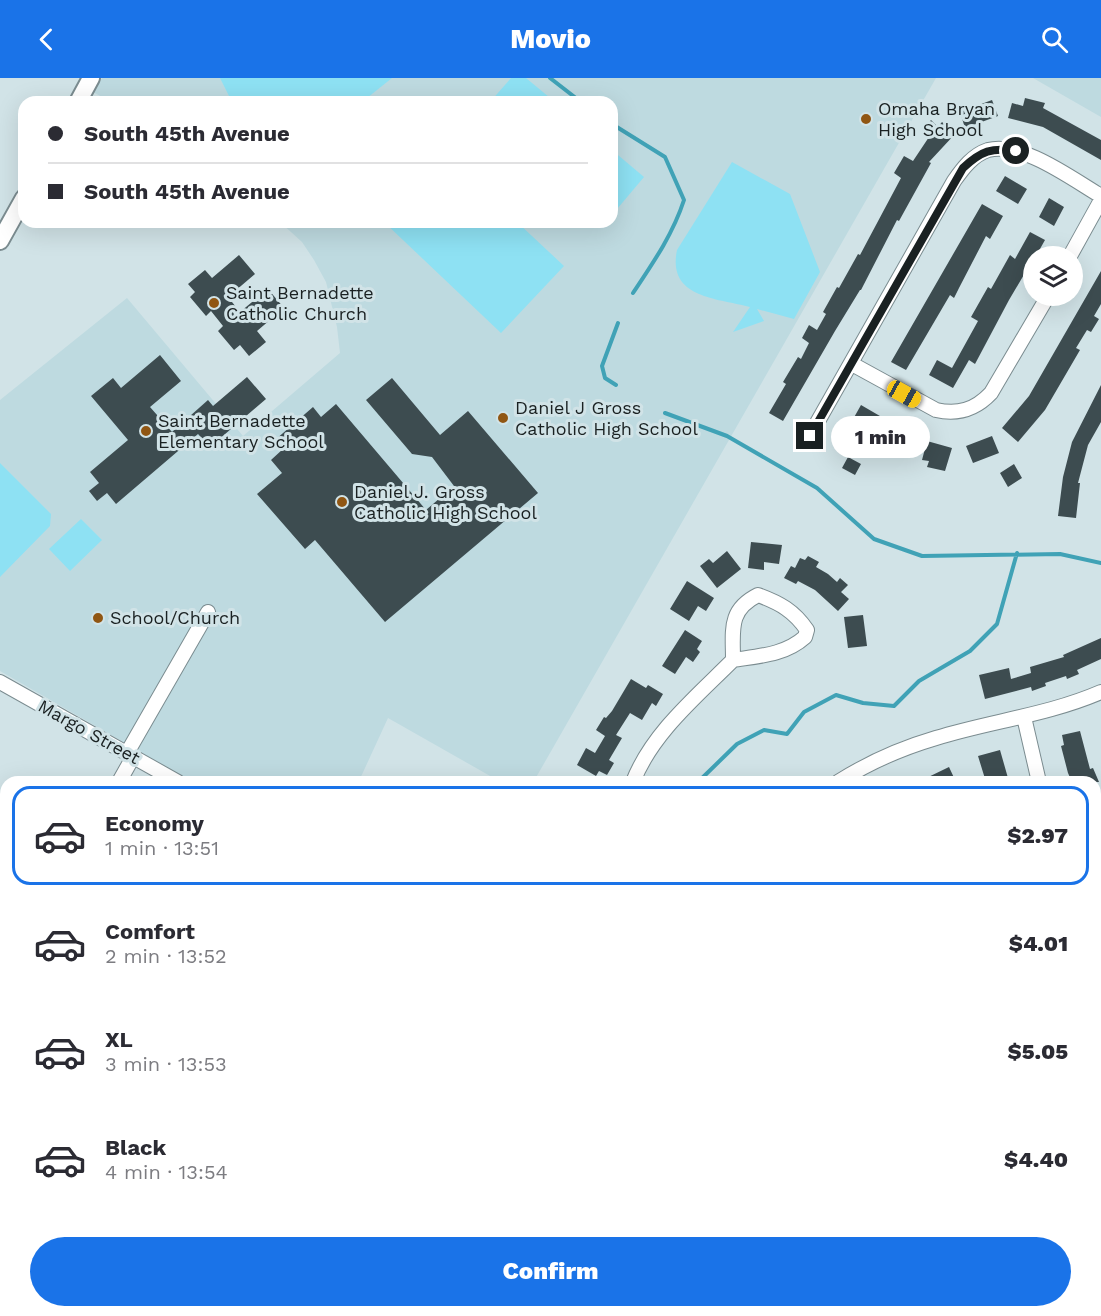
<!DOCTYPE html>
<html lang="en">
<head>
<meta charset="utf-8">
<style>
	:root { --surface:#fff; --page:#f7f7f7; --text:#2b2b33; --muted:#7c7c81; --line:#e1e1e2; --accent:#1a73e8 }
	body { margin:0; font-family:"Work Sans",sans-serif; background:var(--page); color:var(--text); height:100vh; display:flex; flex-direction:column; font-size:22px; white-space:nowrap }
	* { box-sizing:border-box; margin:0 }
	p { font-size:20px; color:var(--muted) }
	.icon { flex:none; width:33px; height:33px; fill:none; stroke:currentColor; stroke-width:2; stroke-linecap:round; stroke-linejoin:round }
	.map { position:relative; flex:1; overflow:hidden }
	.side { position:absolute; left:0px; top:698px; width:1101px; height:542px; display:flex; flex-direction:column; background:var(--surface); border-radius:18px 18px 0 0; box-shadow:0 6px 24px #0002 }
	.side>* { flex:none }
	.banner { position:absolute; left:18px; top:18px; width:600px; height:132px; border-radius:18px; box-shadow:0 6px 24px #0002; display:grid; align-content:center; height:132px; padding:0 30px; background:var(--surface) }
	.buttons { position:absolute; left:1023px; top:168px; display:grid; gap:12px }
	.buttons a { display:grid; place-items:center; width:60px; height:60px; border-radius:50%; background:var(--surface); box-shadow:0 6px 24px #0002; font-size:30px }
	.end { position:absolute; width:27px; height:27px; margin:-14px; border:8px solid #1a2122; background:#fff; box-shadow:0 0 0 3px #fff }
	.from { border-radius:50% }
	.bubble { position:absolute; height:42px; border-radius:21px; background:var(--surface); box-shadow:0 6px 24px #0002; font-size:20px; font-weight:800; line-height:42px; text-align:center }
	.car { position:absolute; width:18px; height:36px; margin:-18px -9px; border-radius:8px; box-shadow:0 0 4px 2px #0007; background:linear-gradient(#f5c518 24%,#345 0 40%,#f5c518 0 76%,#345 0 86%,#f5c518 0) }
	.banner b { display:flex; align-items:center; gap:21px; height:57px; font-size:22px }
	.banner b+b { border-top:2px solid var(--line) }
	.banner i { width:15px; height:15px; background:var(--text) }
	ul { padding:10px 0 0; list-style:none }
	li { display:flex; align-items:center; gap:18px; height:99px; margin:0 12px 9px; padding:0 18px; border:3px solid transparent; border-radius:18px }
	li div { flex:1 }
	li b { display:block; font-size:22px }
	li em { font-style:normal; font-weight:800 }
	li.current { border-color:var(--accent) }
	li>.icon { width:54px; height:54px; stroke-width:1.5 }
	.primary-button { display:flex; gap:12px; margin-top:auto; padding:12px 30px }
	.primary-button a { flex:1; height:69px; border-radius:36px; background:var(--accent); color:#fff; font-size:24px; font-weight:800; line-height:69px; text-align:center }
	header { display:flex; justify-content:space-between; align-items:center; height:78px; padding:0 30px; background:var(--accent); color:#fff; font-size:27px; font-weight:800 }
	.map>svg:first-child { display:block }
</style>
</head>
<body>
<header><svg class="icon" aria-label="back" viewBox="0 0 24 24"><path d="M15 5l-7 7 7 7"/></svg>Movio<svg class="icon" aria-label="search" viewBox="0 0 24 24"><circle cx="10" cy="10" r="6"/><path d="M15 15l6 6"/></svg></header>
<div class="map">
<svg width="1101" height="1238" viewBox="0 0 1101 1238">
	<rect width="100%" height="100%" fill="#d1e3e7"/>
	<path fill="#bedae0" d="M102 0H936L534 703H499L388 640 359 703H191L0 593V322L127 220 243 358 340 275 337 249 326 204 314 182 302 164 280 144H612V24H111L93 14Z
		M1033 0H1101V39Z"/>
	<path fill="#8ee1f3" d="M220 0H392L362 24H232Z
		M511 0H526L555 24H490Z
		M612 72 644 99 612 137Z
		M732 84 790 116 820 194 794 241 757 231 764 243 733 254 750 229C716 220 667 220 677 172Z
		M384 144H517L564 188 501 255Z
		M0 385 51 436 50 448 0 499Z
		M81 441 102 462 70 493 49 471Z"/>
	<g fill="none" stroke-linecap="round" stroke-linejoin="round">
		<path stroke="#40a2b6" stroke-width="4" d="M550 0 581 24
			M612 46 665 79 684 122C673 156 653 185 633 215
			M616 307 605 300 602 288 618 245
			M665 335 727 358 817 410 874 461 922 478 1060 476 1101 485
			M698 704 737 666 764 652 787 656 804 634 836 617 863 625 894 628 919 603 970 573 997 546 1017 475
			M0 752 6 754
			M228 1238 231 1233"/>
	</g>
	<path fill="#3d4c50" d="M1025 20 1045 25 1043 30 1101 62V82L1043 49 1008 40 1012 25 1023 28Z
		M992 22 998 38 965 50 960 34Z
		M931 42 938 49 942 44 955 56 929 84 931 85 899 143 897 142 861 212H860L835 253 783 343 769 335 786 306 783 304 798 279 801 281 809 265 802 260 809 247 817 252 826 236 823 234 837 209 839 210 858 176 860 177 901 100 894 95 904 78 913 83 929 59 922 53Z
		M1005 98 1027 111 1018 126 996 113Z
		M1049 120 1064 129 1054 148 1039 139Z
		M982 126 1003 138 990 161 986 158 959 210 954 220 950 217 906 292 891 284Z
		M1030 154 1045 162 1036 178H1034V184L1032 183 1009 222 975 286 969 282 953 310 929 297 937 282 952 290 978 243 971 239 988 209 991 211 1010 177 1015 181Z
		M239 177 255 196 228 219 240 234 268 211 284 230 257 253 266 264 249 278 240 267 234 272 218 253 223 248 211 233 206 238 190 219 195 214 188 206 205 192 212 200Z
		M1101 193V226L1094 238 1099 241 1091 254 1087 252 1076 270 1080 272 1045 332 1018 364 1002 350 1029 318Z
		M160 277 181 303 150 329 172 354 208 322 213 328 247 299 266 321 210 369 198 356 116 426 107 415 97 423 89 413 99 405 90 394 128 362 91 318 113 300 121 310Z
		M392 300 440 357 468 333 538 415 385 544 315 462 305 471 257 416 282 395 271 382 283 371 275 362 313 329 321 339 336 326 426 432 454 408 432 379 412 376 366 322Z
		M1101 307V344L1088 367 1078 405H1080L1076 440 1058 438 1063 399 1072 364Z
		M861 327 916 359 908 374 852 343Z
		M992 358 999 375 973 385 966 368Z
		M927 363 952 370 945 393 927 389 929 383 922 382Z
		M848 379 861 386 855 397 842 390Z
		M1014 386 1022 400 1008 409 1000 395Z
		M751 464 782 467 779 486 764 484V492L748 490Z
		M727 473 741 491 717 510 700 488 709 481 713 485Z
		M808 478 819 484 816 489 828 496 837 504 840 500 848 507 841 514 849 521 838 533 815 512 798 503 796 506 784 500 791 488 795 490 800 480 805 482Z
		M687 503 714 520 706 533 698 528 689 543 670 531Z
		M863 537 867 568 848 570 844 539Z
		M685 552 702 563 697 571 700 574 693 584 686 579 675 596 662 588Z
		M1101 560V581L1077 592 1079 596 1067 601 1066 598 1045 605 1046 608 1032 613 1031 609 985 621 979 597 1009 590 1011 601 1031 595 1030 589 1064 579 1063 577Z
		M631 601 646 610 648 607 663 616 656 628 652 625 642 642 630 635 616 657 622 660 609 682 614 685 607 697 599 693 596 698 577 687 586 670 595 675 605 658 596 652 604 639 606 640 612 633Z
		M1080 653 1090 691 1093 690 1099 704H1072L1068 695 1061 668 1064 667 1062 657Z
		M1000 672 1008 700 998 704H986L978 678Z
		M949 689 956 704H918Z"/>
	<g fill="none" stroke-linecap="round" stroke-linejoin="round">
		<defs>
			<path id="minor" d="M1070 178 1101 122
				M852 286 936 332C958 337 975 332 991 315L1048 218
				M809 359 954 103C963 90 973 77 988 72 1022 63 1072 101 1101 118
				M758 517C780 525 794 533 807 552L805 559C785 577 759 578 733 582 733 552 728 532 758 517Z
				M0 604 178 704
				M1024 639 1039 704
				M127 675 208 534
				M119 704 133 679
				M633 704C652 655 697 618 733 582
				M838 704C868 685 902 670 936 660 991 643 1048 637 1101 614
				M1095 780 1101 784
				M0 912 6 902
				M1095 956 1101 960
				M483 1233 492 1238
				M848 1233V1238
				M26 1238 32 1233
				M392 1238 398 1233
				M691 1238 692 1233"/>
			<path id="tertiary" d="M78 24 91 0
				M0 163 24 120
				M1095 1194 1101 1184
				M1071 1238 1074 1233"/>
		</defs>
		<use href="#minor" stroke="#7b8c90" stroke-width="16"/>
		<use href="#tertiary" stroke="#7b8c90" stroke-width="20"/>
		<use href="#minor" stroke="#fff" stroke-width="14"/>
		<use href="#tertiary" stroke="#fff" stroke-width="16"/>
	</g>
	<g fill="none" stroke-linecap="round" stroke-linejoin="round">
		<path stroke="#1a2122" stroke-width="8" d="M810 358 963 90C981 73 992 69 1016 73"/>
	</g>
	<g fill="#905613" stroke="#d1e3e7" stroke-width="2">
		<circle cx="866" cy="41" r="6"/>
		<circle cx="214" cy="225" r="6"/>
		<circle cx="503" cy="340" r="6"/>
		<circle cx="146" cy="353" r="6"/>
		<circle cx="342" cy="424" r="6"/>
		<circle cx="98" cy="540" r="6"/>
	</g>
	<g text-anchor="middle" stroke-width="6" stroke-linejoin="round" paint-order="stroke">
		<g font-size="18" fill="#1a2122" stroke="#d1e3e7" text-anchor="start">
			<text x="878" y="37">Omaha Bryan<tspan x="878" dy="21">High School</tspan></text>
			<text x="226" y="221">Saint Bernadette<tspan x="226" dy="21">Catholic Church</tspan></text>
			<text x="515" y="336">Daniel J Gross<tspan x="515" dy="21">Catholic High School</tspan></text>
			<text x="158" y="349">Saint Bernadette<tspan x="158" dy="21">Elementary School</tspan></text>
			<text x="354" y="420">Daniel J. Gross<tspan x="354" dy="21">Catholic High School</tspan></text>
			<text x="110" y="546">School/Church</text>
		</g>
		<g font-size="18" fill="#1a2122" stroke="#d1e3e7">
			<text transform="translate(89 654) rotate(29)" y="6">Margo Street</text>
		</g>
	</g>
</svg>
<div class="buttons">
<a><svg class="icon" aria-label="layers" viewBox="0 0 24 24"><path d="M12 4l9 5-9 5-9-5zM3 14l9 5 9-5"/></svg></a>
</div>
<i class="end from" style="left:1016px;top:73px"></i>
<i class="end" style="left:810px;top:358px"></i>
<div class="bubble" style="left:831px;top:338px;width:99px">1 min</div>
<i class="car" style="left:904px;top:316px;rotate:119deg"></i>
<div class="banner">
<b><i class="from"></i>South 45th Avenue</b>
<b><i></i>South 45th Avenue</b>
</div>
<section class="side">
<ul>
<li class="current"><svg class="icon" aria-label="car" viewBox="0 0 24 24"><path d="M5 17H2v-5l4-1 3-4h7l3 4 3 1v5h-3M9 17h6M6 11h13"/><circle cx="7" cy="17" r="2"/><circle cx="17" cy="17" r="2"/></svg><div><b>Economy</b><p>1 min · 13:51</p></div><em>$2.97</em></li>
<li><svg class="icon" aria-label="car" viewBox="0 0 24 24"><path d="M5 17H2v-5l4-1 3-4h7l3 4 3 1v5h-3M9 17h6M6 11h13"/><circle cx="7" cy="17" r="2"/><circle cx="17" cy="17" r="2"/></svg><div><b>Comfort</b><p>2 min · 13:52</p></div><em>$4.01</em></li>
<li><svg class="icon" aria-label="car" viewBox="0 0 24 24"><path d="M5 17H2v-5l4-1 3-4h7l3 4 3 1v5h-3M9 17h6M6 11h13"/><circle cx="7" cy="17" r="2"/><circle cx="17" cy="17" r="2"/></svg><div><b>XL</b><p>3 min · 13:53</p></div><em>$5.05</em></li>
<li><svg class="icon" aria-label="car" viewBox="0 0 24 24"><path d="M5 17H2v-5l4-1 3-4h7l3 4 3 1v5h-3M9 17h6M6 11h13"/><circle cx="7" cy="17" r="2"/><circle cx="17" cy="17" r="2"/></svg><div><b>Black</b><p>4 min · 13:54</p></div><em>$4.40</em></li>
</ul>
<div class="primary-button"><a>Confirm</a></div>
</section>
</div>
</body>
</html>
